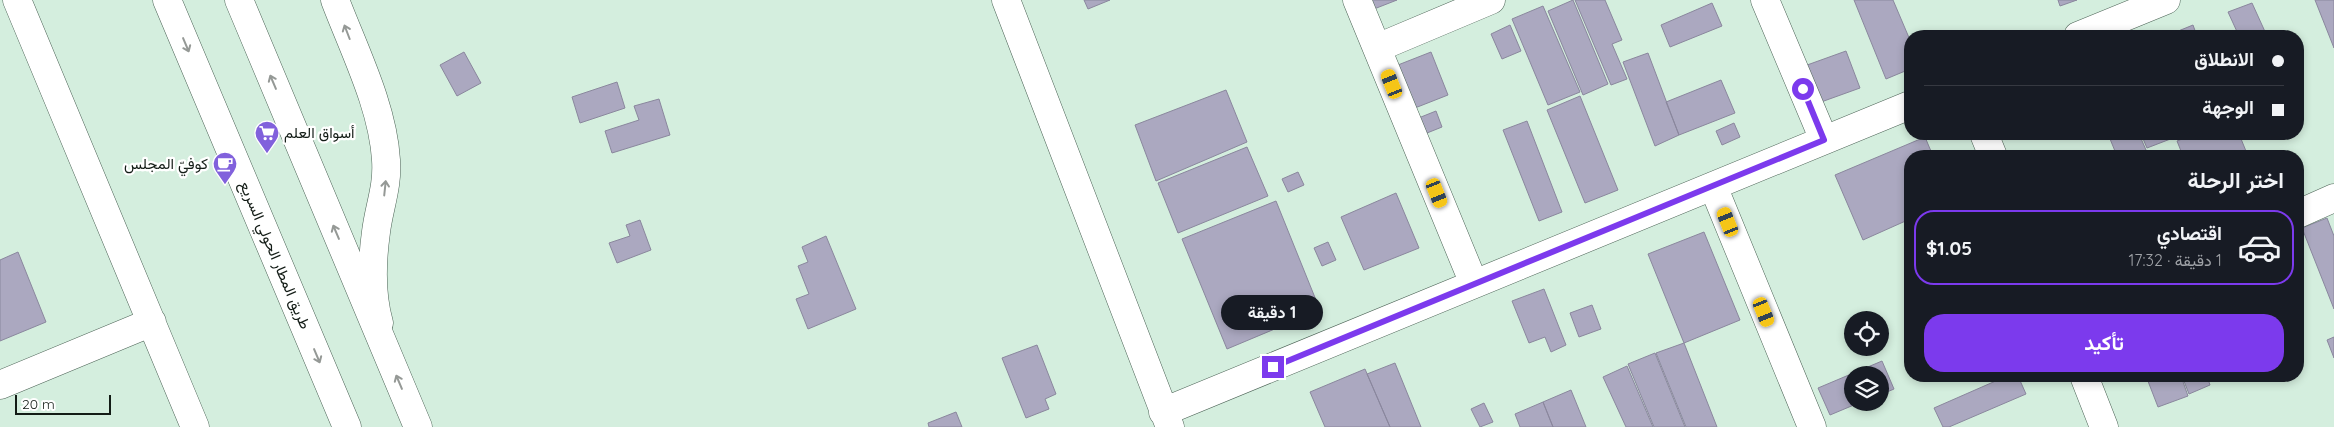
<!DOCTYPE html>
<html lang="ar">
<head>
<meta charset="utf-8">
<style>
	:root { --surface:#171b24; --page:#242831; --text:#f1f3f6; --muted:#9ea1a6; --line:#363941; --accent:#7c3aed }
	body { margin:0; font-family:Quicksand,Vazirmatn,sans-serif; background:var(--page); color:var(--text); direction:rtl; height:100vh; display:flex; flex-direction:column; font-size:19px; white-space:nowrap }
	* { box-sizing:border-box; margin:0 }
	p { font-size:16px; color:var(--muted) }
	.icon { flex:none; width:28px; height:28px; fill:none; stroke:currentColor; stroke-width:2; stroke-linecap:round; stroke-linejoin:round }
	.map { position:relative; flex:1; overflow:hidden; direction:ltr }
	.drawer { position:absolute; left:1904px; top:150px; width:400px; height:232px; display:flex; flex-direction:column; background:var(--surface); border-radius:20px; box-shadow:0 2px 8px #0003; direction:rtl }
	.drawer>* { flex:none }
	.guide { position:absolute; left:1904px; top:30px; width:400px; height:110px; border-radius:20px; box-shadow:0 2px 8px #0003; direction:rtl; display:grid; align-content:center; height:110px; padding:0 20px; background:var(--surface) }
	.buttons { position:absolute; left:1844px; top:311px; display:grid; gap:10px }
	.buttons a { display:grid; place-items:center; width:45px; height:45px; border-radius:50%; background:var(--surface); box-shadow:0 2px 8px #0003; font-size:25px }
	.scale { position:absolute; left:15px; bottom:12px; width:96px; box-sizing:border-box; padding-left:5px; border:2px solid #131c16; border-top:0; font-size:14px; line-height:18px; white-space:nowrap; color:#131c16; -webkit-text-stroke:4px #fff; paint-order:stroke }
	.end { position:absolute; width:22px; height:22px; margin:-11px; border:6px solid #7c3aed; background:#fff; box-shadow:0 0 0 2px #fff }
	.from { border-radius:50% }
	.bubble { position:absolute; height:35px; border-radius:18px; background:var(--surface); box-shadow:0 2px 8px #0003; font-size:16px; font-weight:700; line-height:35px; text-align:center; direction:rtl }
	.car { position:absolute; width:15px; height:30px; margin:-15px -8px; border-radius:6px; box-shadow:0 0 4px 1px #0007; background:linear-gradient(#f5c518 24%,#345 0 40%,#f5c518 0 76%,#345 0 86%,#f5c518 0) }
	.guide b { display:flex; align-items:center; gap:18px; height:48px; font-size:19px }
	.guide b+b { border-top:1px solid var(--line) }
	.guide i { width:12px; height:12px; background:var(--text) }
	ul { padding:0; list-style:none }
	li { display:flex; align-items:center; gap:15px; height:75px; margin:0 10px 8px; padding:0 10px; border:2px solid transparent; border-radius:20px }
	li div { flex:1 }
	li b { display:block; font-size:19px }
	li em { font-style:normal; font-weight:700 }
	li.selected { border-color:var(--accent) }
	li>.icon { width:45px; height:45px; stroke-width:1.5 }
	h2 { padding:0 20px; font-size:22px; line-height:60px }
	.button { display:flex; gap:10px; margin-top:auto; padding:10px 20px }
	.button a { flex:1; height:58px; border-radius:20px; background:var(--accent); color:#fff; font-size:20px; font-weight:700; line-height:58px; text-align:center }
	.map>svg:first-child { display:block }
</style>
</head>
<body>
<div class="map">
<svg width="2334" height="427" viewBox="0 0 2334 427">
	<rect width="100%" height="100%" fill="#d4eede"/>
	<path fill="#aba8c0" stroke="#8a879d" d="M1084 0H1110L1088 9Z
		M1370 0H1397L1374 9Z
		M1573 0 1608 84 1583 95 1548 11Z
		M1575 0H1605L1622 40 1612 44 1627 79 1611 85Z
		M1854 0H1893L1910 40V69L1886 79Z
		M2058 0H2077L2060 6Z
		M2315 0H2334V48Z
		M1712 3 1722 26 1670 47 1661 25Z
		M2252 3 2267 36H2239L2228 12Z
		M1543 6 1580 92 1548 105 1512 19Z
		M1510 25 1521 51 1502 59 1491 34Z
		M2193 25 2197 36H2166Z
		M1846 51 1860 88 1810 106 1796 69Z
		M464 52 481 83 457 96 440 65Z
		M1431 52 1448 95 1392 117 1375 74Z
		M1648 53 1679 135 1655 146 1623 62Z
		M1721 80 1735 113 1679 135 1666 102Z
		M617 82 625 108 580 123 572 97Z
		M1226 90 1247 142 1156 181 1135 125Z
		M1580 96 1618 190 1585 203 1547 110Z
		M659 99 670 135 612 153 605 131 639 120 634 106Z
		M1436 111 1442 127 1422 135 1416 119Z
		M1527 121 1562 212 1539 221 1503 130Z
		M1734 123 1740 137 1722 145 1716 131Z
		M2108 134H2139L2146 150 2131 156H2117Z
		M2141 134H2171L2173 138 2147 148Z
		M2195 134H2239L2248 156H2183L2177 141Z
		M1925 137 1933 156H1910V219L1863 240 1835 175Z
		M1247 147 1268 196 1178 233 1158 183Z
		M2146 150 2148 156H2131Z
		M1298 172 1304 185 1288 192 1282 179Z
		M1396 193 1419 248 1364 270 1341 217Z
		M1276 201 1320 310 1227 349 1182 239Z
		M2327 218 2334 236V309L2302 228Z
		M640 220 651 250 617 263 609 243 630 236 626 225Z
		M1704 232 1740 320 1684 343 1648 254Z
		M826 236 856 309 808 329 796 299 809 294 798 266 808 262 802 247Z
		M1328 242 1336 260 1322 266 1314 248Z
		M18 252 46 322 0 341V260Z
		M1544 289 1566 345 1551 352 1545 337 1529 343 1512 301Z
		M1592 305 1601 329 1579 337 1570 313Z
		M2334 337V358L2327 340Z
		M1684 343 1717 427H1686L1656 353Z
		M1037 345 1056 394 1045 399 1049 409 1026 418 1002 358Z
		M1655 353 1685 427H1654L1628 364Z
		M1882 361 1894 389 1880 395V375H1852V402H1861L1830 415 1818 388Z
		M1395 363 1421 427H1390L1367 374Z
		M1627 366 1653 427H1626L1603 377Z
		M1365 369 1390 427H1325L1310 392Z
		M2007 376H2018L2026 394 1949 427H1943L1934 408Z
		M2146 376H2181L2188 396 2158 407Z
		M2182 376H2207L2210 385 2189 394Z
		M1571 390 1586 427H1553L1543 402Z
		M1543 402 1553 427H1520L1515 414Z
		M1484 403 1493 422 1480 427 1471 409Z
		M956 412 962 427H929L928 423Z"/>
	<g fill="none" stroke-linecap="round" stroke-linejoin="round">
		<defs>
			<path id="minor" d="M17 0 195 427
				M335 0C354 50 383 107 386 160 388 187 379 207 376 232 372 261 371 295 379 323
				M1006 0 1170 427
				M1357 0 1474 284
				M1765 0 1824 140
				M2078 36 2166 0
				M1377 48 1491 0
				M1984 134 1993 156
				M1713 186 1812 427
				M2298 214 2334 198
				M2084 376 2104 427
				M0 385 152 322
				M1163 412 1910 105"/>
			<path id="highway" d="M167 0 347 427
				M239 0 418 427"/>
		</defs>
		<use href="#minor" stroke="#4c6356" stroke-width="29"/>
		<use href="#highway" stroke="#4c6356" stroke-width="29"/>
		<use href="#minor" stroke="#fff" stroke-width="28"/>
		<use href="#highway" stroke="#fff" stroke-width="28"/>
	</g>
	<defs><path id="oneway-shaft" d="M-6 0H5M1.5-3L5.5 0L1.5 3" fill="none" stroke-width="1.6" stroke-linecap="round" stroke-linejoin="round" transform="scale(1.25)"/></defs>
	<g stroke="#959996">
		<use href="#oneway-shaft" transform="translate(347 32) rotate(-111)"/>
		<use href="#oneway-shaft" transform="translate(186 45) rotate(67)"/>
		<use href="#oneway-shaft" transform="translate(273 82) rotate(-113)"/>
		<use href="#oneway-shaft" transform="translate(385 188) rotate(-84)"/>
		<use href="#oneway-shaft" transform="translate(336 232) rotate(-113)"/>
		<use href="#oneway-shaft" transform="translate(317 356) rotate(67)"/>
		<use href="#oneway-shaft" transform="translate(399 382) rotate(-113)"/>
	</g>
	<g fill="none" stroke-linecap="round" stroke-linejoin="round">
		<path stroke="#7c3aed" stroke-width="6" d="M1273 367 1824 140 1803 89"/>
	</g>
	<defs>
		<symbol id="supermarket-pin" viewBox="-11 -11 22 30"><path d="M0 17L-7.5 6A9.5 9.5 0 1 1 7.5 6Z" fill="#8161dc" stroke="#fff"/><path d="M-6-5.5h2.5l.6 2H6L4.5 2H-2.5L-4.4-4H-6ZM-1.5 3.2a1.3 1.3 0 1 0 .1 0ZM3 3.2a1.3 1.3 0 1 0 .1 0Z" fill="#fff"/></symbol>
		<symbol id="cafe-pin" viewBox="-11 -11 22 30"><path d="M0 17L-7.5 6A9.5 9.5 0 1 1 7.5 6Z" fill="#8161dc" stroke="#fff"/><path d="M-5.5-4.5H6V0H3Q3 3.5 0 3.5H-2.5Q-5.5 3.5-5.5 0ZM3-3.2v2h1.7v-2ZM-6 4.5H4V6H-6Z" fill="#fff"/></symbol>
	</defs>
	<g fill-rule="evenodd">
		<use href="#supermarket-pin" x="253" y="119" width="28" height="38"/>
		<use href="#cafe-pin" x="211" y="150" width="28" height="38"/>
	</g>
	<g text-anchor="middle" stroke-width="4.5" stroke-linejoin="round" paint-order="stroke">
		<g font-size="15" fill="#131c16" stroke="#fff" text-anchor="start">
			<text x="284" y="138">أسواق العلم</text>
			<text x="208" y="169" text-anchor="end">كوفيّ المجلس</text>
		</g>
		<g font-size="15" fill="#131c16" stroke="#fff">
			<text transform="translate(275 255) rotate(67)" y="5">طريق المطار الحولي السريع</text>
		</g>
	</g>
</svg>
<div class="buttons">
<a><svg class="icon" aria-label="locate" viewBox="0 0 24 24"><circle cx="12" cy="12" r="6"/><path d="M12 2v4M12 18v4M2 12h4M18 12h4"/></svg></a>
<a><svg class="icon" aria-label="layers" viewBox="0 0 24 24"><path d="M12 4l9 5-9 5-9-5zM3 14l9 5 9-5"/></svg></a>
</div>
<div class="scale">20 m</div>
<i class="end from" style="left:1803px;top:89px"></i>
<i class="end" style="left:1273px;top:367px"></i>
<div class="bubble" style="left:1221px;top:295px;width:102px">1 دقيقة</div>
<i class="car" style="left:1392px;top:84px;rotate:338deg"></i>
<i class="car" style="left:1437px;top:193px;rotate:158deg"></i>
<i class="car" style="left:1728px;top:222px;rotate:338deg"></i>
<i class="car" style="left:1764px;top:312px;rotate:158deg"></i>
<div class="guide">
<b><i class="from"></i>الانطلاق</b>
<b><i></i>الوجهة</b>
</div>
<section class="drawer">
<h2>اختر الرحلة</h2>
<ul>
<li class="selected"><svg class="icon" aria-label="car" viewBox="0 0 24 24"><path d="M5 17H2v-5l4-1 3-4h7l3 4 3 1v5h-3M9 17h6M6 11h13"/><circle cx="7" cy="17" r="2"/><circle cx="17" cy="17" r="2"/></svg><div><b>اقتصادي</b><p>1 دقيقة · 17:32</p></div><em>$1.05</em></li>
</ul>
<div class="button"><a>تأكيد</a></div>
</section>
</div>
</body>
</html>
